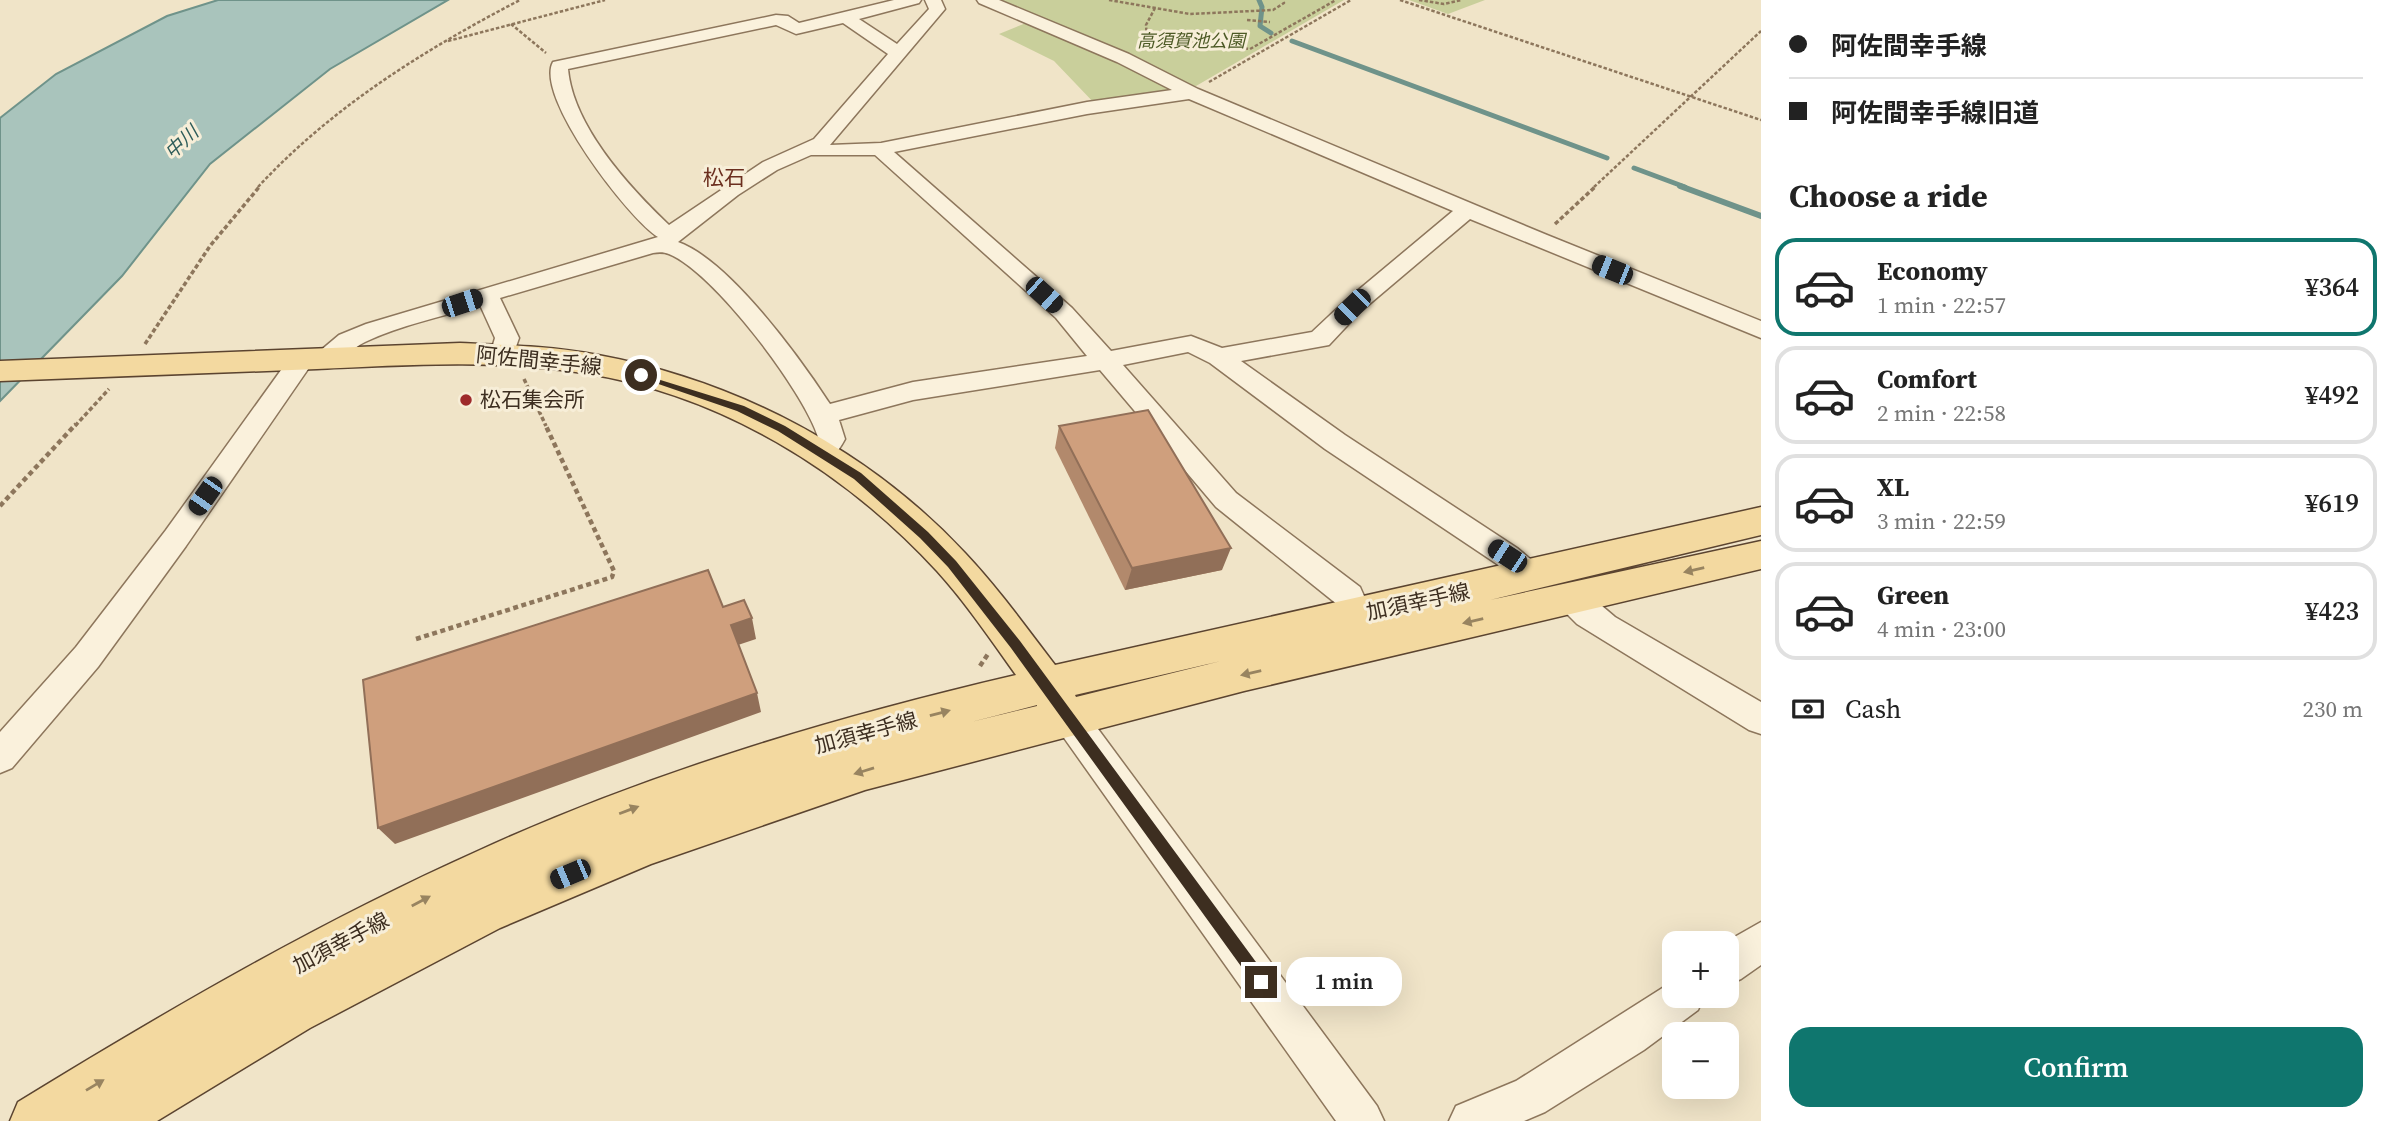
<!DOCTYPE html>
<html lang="en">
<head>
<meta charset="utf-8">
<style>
	:root { --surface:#fff; --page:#f6f6f6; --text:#222; --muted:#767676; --line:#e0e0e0; --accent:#0f766e }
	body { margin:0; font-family:"Source Serif 4","Noto Sans JP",serif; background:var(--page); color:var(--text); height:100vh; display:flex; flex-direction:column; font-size:26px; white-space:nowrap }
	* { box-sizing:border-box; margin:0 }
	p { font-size:23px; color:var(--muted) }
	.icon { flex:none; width:38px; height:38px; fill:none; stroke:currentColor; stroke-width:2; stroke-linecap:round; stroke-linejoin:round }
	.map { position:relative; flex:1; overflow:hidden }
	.drawer { display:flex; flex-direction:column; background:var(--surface); width:630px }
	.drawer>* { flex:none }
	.banner { display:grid; align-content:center; height:154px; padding:0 28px; background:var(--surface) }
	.tools { position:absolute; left:1662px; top:931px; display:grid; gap:14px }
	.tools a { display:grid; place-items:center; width:77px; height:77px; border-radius:14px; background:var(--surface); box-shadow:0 7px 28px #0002; font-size:35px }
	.end { position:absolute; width:32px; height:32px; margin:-16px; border:9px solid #3d2e20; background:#fff; box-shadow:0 0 0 4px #fff }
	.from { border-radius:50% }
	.bubble { position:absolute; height:49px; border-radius:21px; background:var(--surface); box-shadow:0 7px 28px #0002; font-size:23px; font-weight:600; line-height:49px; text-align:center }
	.car { position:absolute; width:21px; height:42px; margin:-21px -10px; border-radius:9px; box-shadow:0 0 5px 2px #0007; background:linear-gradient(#222 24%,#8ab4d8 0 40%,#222 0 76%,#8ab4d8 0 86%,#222 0) }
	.banner b { display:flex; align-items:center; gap:24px; height:66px; font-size:26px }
	.banner b+b { border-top:2px solid var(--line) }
	.banner i { width:18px; height:18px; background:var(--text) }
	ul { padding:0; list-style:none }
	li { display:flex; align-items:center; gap:21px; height:98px; margin:0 14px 10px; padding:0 14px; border:4px solid var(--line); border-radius:21px }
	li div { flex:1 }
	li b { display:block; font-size:26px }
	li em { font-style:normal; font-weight:600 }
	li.current { border-color:var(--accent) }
	li>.icon { width:63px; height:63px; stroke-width:1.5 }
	h2 { padding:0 28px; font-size:32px; line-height:84px }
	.pay { display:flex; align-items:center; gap:18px; height:77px; padding:0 28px; font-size:26px }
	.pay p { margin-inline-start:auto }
	.cta { display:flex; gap:14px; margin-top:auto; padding:14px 28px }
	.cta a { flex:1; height:80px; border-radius:21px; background:var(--accent); color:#fff; font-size:28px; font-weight:600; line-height:80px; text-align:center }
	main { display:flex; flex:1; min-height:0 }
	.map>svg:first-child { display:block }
</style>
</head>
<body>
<main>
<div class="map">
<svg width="1761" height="1121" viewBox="0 0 1761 1121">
	<rect width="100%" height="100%" fill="#f0e4c8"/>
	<path fill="#c9cf9b" d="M996 0H1344L1196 86 1186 85Z
		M1409 0H1485L1448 14Z
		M1026 23 1128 65 1172 89 1174 93 1097 106 1054 61 999 34Z"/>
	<path fill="#a9c4bc" stroke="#6f938a" stroke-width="2" d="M218 0H448L330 69 210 164 122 276 0 401V118L56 74 167 16Z"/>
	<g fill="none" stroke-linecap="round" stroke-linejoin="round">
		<path stroke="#6f938a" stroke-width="5" d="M1259 0 1262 7 1260 26 1271 33
			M1292 41 1607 158
			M1634 168 1685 187"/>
		<path stroke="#6f938a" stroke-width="6" d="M1680 186 1761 216"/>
		<defs>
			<path id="minor" d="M894 0H921L919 3 859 19 897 44 929 9 925 0H941L945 9 830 145 881 143 1087 102 1172 90 1117 62 979 3 977 0H999L1129 54 1198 89 1547 235 1761 321V338L1470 219 1360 312 1329 345 1241 361 1345 435 1517 548 1541 568 1545 577 1541 586C1520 592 1511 577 1497 564L1325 449 1210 363 1188 352 1123 365 1236 493 1360 587 1364 596 1360 605 1349 608 1338 605 1216 507 1100 370 913 400 839 420 845 439C837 454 829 464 811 459L807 452 818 437C804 392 714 272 669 254 664 252 659 252 653 253L500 298 519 338 511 361 502 363 493 361 490 355 495 338 480 305C442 317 400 325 365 342 348 350 336 368 317 363L315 359 186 546 98 667 12 768 0 773V732L76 647 166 530 294 352 303 350 312 352 314 356 339 335 366 324 658 237C629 219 534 96 553 62L776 15 788 16 799 23ZM843 23 888 54 814 139 763 162 669 225C629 187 573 126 568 69L776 25 796 34ZM1189 99 1453 211 1344 302 1312 332 1222 348 1191 336 1111 351 1072 308 894 152 1087 114ZM811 155H875L1056 318 1087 356 913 382 830 404C800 358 729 260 678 242L738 195 777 170Z
				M1571 586 1582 589 1615 617 1761 702V734L1749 730 1577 624 1560 607 1556 598 1560 589Z
				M1069 702 1081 706 1377 1106 1384 1121H1336L1057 728 1052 717 1057 706Z
				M1761 922V965L1741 979 1727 985V943H1724Z
				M1675 980V996H1704L1698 1010 1644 1050 1545 1112 1524 1121H1449L1456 1106 1516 1081Z"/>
			<path id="major" d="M460 343C506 345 552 346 598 355 737 381 868 449 965 553 998 588 1026 627 1055 665L1761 507V535L1490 600 1761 541V569L1244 691 865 790 651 864 500 928 310 1028 157 1121H10L18 1102C168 1010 319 922 480 850 651 772 832 718 1016 675 991 640 966 603 937 571 844 470 720 394 583 373 494 359 406 365 317 369 211 373 106 377 0 381V361ZM1221 661 1076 697 1075 695ZM1037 705V706L971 722Z"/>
		</defs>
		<use href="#minor" stroke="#8d765c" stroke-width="3"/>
		<use href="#major" stroke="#5b4430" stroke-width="3"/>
		<path stroke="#8d765c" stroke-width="2.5" stroke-dasharray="3.5 2" stroke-linecap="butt" d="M1109 0 1190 14 1273 10 1284 3 1283 0
			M1400 0 1761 120
			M1419 0 1444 4 1462 0
			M1247 20 1270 22
			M511 24 546 53
			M448 41 605 0
			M1146 46 1198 43 1250 49 1336 0
			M1144 47 1147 39 1146 25 1155 8
			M1209 82 1351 0
			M258 187C332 107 424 50 520 0
			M1594 187 1761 31"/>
		<path stroke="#8d765c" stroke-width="3.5" stroke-dasharray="4.5 2.5" stroke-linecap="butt" d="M1555 224 1596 186
			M145 344 210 246 260 186
			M524 379 546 426
			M75 426 109 389"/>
		<path stroke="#8d765c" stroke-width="4.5" stroke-dasharray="5 3.5" stroke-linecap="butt" d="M0 506 76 424
			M416 639 612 577 614 571 545 424
			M980 666 988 654"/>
		<use href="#minor" fill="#faf1dc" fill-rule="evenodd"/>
		<use href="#major" fill="#f3d9a0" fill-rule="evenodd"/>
	</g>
	<path fill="#b2896c" d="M1059 426 1222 570 1125 590 1055 448Z"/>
	<path fill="#916f58" d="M1231 548 1222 570 1125 590 1132 568Z
		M752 618 756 639 735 646 731 625Z
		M757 693 761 712 395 844 378 828Z"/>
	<path fill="#cf9f7d" stroke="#916f58" stroke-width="2" d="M1148 410 1231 548 1132 568 1059 426Z
		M708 570 723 607 744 600 752 618 731 625 757 693 378 828 363 680Z"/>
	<defs><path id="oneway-solid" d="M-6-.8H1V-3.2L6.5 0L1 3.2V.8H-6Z" transform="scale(1.75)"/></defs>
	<g fill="#988460">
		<use href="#oneway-solid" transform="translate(1694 570) rotate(167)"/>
		<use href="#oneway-solid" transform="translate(1473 621) rotate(167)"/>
		<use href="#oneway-solid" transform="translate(1251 673) rotate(167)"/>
		<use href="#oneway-solid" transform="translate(940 713) rotate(-15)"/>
		<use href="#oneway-solid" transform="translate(864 771) rotate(163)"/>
		<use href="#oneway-solid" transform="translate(629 810) rotate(-21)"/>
		<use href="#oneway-solid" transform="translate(421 901) rotate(-28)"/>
		<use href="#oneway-solid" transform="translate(95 1085) rotate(-31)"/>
	</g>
	<path fill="#3d2e20" d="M638 373 744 406 785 426 861 473 928 532 956 561 1020 641 1267 977 1269 982 1267 987 1261 990 1256 987 1011 648 948 567 920 538 854 479 778 431 737 411 638 377Z"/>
	<circle fill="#9e2a2b" stroke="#f7eed8" stroke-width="2.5" cx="466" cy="400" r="7"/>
	<g text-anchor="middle" stroke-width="6" stroke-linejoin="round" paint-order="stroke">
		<g font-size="18" font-style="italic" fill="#4d5a26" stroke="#f7eed8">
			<text x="1191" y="47">高須賀池公園</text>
		</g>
		<g font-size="19" font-style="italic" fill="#2f5d5a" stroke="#f7eed8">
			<text transform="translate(181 142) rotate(-43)" y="7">中川</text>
		</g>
		<g font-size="21" fill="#6b2e1e" stroke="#f7eed8">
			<text x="724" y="185">松石</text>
		</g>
		<g font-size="21" fill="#3d2e20" stroke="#f7eed8">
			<text transform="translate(539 361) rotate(6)" y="7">阿佐間幸手線</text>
			<text transform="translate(1418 602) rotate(-12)" y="7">加須幸手線</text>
			<text transform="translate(866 733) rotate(-15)" y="7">加須幸手線</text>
			<text transform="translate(341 943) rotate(-28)" y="7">加須幸手線</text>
		</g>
		<g font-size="21" fill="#3d2e20" stroke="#f7eed8" text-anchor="start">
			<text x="480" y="407">松石集会所</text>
		</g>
	</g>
</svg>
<div class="tools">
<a>+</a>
<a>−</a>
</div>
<i class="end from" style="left:641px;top:375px"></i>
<i class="end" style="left:1261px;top:982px"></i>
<div class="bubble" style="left:1286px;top:957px;width:116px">1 min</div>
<i class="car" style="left:1612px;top:270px;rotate:292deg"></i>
<i class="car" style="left:1044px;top:295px;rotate:132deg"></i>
<i class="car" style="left:462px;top:303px;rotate:72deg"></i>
<i class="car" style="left:1352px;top:307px;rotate:225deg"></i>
<i class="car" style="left:205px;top:496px;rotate:215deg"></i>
<i class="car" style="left:1507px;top:556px;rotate:303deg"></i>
<i class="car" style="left:570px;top:874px;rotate:247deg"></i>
</div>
<section class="drawer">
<div class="banner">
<b><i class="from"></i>阿佐間幸手線</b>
<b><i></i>阿佐間幸手線旧道</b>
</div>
<h2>Choose a ride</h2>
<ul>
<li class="current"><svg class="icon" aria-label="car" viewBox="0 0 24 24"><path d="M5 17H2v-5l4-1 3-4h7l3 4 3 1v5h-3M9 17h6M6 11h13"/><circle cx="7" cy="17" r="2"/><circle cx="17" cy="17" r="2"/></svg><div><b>Economy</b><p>1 min · 22:57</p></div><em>¥364</em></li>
<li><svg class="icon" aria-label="car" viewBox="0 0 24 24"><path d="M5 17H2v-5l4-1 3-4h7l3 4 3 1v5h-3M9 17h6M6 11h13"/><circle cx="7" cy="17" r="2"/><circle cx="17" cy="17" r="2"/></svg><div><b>Comfort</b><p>2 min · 22:58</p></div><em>¥492</em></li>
<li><svg class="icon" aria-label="car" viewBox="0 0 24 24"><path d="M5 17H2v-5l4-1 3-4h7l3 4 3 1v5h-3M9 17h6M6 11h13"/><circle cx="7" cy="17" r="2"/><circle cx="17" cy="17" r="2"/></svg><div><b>XL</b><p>3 min · 22:59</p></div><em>¥619</em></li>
<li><svg class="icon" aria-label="car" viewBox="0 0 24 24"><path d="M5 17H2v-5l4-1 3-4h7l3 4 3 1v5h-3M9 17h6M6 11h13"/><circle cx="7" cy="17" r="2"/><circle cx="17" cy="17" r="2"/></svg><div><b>Green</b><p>4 min · 23:00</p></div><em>¥423</em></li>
</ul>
<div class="pay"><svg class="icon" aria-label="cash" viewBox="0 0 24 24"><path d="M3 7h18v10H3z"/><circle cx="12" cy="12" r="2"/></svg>Cash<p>230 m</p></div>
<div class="cta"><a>Confirm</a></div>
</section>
</main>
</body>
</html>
